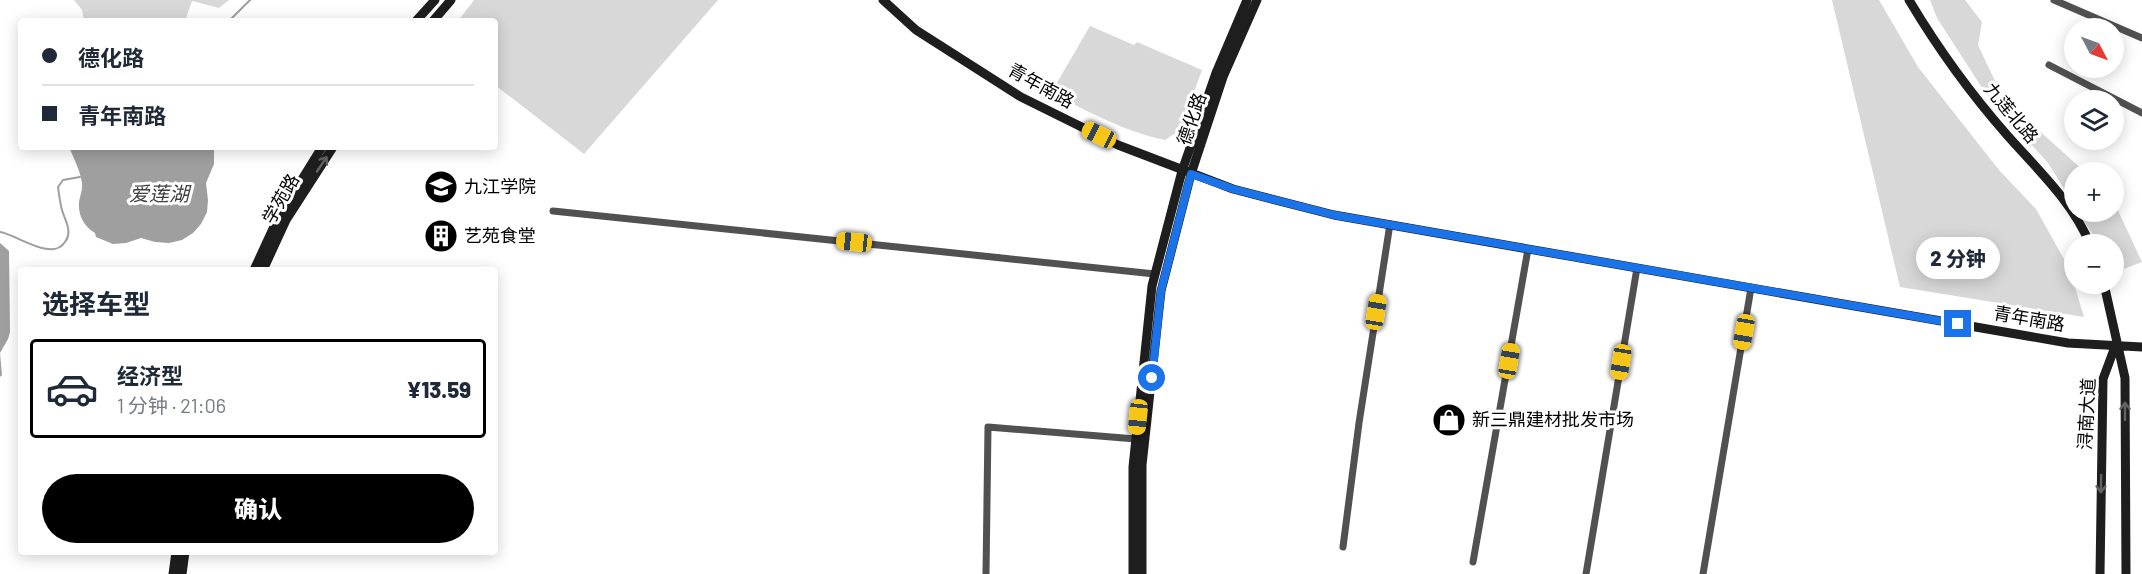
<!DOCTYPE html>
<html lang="zh">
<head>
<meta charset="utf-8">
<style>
	:root { --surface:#fff; --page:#f2f2f3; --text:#1f2937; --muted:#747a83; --line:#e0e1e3; --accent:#000 }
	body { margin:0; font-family:Barlow,"Noto Sans SC",sans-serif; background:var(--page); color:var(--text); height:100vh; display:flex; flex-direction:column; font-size:22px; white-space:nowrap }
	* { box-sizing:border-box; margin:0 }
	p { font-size:20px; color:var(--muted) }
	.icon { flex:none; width:33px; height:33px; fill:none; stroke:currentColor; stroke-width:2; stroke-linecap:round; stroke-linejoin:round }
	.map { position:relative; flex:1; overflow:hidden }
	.side { position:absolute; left:18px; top:267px; width:480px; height:288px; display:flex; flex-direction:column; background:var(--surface); border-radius:6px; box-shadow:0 3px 15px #0003 }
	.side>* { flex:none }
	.top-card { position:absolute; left:18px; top:18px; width:480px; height:132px; border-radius:6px; box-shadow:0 3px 15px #0003; display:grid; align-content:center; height:132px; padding:0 24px; background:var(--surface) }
	.needle { width:39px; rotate:131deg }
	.tools { position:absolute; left:2064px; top:18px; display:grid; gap:12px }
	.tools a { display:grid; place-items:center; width:60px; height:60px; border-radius:50%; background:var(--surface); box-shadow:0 3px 15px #0003; font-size:30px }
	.end { position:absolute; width:27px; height:27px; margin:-14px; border:8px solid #1a73e8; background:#fff; box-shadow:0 0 0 3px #fff }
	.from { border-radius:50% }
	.bubble { position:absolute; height:42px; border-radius:21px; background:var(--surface); box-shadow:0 3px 15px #0003; font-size:20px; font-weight:800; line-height:42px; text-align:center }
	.car { position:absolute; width:18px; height:36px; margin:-18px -9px; border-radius:8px; box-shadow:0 0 4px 2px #0007; background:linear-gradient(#f5c518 24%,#345 0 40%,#f5c518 0 76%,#345 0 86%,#f5c518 0) }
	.top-card b { display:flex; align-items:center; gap:21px; height:57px; font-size:22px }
	.top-card b+b { border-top:2px solid var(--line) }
	.top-card i { width:15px; height:15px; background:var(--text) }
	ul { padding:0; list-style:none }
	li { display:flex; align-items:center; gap:18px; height:99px; margin:0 12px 9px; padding:0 12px; border:3px solid transparent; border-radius:6px }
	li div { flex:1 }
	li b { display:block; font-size:22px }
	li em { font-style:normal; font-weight:800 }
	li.active { border-color:var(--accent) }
	li>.icon { width:54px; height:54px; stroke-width:1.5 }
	h2 { padding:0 24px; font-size:27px; line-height:72px }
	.cta { display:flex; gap:12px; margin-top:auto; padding:12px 24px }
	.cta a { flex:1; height:69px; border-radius:36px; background:var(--accent); color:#fff; font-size:24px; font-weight:800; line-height:69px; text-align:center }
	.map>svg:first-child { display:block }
</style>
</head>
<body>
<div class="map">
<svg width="2142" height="574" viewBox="0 0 2142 574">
	<rect width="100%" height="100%" fill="#fff"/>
	<path fill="#d8d8d8" d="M74 0H229L219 8 192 1 185 21H84L82 10Z
		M474 0H718L584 154 495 85V21H458Z
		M1832 0H1879L1918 67 1999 170 2036 209 2069 268 2084 317 1900 287Z
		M1930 0H1965L1982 22 1978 45 2003 98 2085 172H2074V205L2048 163 1986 94 1937 18Z
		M1090 26 1134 45 1137 42 1202 70 1180 130 1165 140C1123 131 1089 112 1051 93Z
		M2114 202 2142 262 2116 272 2114 268V244H2099L2078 212H2114Z"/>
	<path fill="#9f9f9f" d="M69 147H214V164L206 183 208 200 207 212 201 224 193 233 182 240 169 243 155 242 141 238 126 243 113 244 96 237 95 233C84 226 78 216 79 202 80 195 83 190 82 183 80 170 74 159 69 147Z
		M0 243 9 251 10 332 8 339 0 353 2 375 0 377Z"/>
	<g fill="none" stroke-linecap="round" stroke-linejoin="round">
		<path stroke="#9f9f9f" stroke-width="2" d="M229 21 250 0
			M0 232C18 235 52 262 65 242 68 238 69 233 68 228 67 222 64 217 62 210 60 203 59 194 58 187L63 180 80 177"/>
		<path stroke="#515151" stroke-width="7" d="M2054 0 2142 38
			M2049 65 2142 113
			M553 211 1155 274
			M1343 547 1359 423 1390 224
			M1473 562 1528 249
			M986 574 988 427 1136 439
			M1586 574 1637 268
			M1703 574 1751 288"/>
		<path stroke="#1e1e1e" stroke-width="9" d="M883 0 916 30 1021 97 1118 145 1233 189 1334 215 1826 301 2068 343 2142 347
			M1909 0C1937 47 1970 93 2007 135 2037 169 2072 201 2090 244
			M416 21 435 0
			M433 21 451 0
			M254 270 278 218 322 147
			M263 270 286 220 333 147
			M2104 284 2125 378 2126 574
			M173 574 176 552
			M182 574 185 552
			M1133 574V467L1152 286 1182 171 1216 73 1247 0
			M1142 574V465L1161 291 1191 174 1223 77 1257 0
			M2100 574 2103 379 2116 344"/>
	</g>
	<defs><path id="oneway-shaft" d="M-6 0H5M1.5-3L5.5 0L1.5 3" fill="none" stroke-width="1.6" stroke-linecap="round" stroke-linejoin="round" transform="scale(1.5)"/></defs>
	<g stroke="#626262">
		<use href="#oneway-shaft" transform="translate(322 164) rotate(-56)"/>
		<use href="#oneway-shaft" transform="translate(2125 411) rotate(-90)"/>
		<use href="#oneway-shaft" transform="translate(2101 484) rotate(91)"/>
	</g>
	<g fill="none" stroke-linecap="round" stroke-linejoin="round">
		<path stroke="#1a73e8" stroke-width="8" d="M1152 378 1161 291 1191 174 1233 189 1334 215 1958 324"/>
	</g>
	<defs>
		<symbol id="university-disc" viewBox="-11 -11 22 22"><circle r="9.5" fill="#000" stroke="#fff"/><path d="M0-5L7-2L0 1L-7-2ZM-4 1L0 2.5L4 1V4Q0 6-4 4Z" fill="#fff"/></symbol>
		<symbol id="building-disc" viewBox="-11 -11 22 22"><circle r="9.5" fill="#000" stroke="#fff"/><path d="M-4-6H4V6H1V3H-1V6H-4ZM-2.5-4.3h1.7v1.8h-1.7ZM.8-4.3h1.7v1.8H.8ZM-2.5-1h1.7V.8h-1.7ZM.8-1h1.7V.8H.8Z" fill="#fff"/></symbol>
		<symbol id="shop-disc" viewBox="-11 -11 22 22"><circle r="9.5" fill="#000" stroke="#fff"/><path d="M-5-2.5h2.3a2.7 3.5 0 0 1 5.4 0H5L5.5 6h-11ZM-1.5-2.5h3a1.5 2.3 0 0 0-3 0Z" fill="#fff"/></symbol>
	</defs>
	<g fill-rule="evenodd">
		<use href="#university-disc" x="422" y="168" width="38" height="38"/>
		<use href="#building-disc" x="422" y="217" width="38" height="38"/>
		<use href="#shop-disc" x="1430" y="401" width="38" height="38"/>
	</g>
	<g text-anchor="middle" stroke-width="6" stroke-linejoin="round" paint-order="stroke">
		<g font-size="18" fill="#000" stroke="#fff">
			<text transform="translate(1041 86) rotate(29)" y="6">青年南路</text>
			<text transform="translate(2011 113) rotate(50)" y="6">九莲北路</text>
			<text transform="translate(1192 119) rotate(-71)" y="6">德化路</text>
			<text transform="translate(281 199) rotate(-60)" y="6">学苑路</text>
			<text transform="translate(2029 319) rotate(10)" y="6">青年南路</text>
			<text transform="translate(2087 414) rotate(-87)" y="6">浔南大道</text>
		</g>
		<g font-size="18" fill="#000" stroke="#fff" text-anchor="start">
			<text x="464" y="193">九江学院</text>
			<text x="464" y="242">艺苑食堂</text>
			<text x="1472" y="426">新三鼎建材批发市场</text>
		</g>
		<g font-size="20" font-style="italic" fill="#404040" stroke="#fff">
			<text x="159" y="201">爱莲湖</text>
		</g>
	</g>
</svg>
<div class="tools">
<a><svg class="needle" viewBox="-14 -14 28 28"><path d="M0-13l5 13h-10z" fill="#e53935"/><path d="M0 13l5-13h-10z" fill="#747a83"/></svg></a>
<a><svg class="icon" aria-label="layers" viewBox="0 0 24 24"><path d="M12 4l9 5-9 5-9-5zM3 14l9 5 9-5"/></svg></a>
<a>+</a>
<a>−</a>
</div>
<i class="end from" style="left:1152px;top:378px"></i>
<i class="end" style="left:1958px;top:324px"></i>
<div class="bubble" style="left:1916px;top:237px;width:84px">2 分钟</div>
<i class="car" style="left:1099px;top:135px;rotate:296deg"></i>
<i class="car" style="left:854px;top:242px;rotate:276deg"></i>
<i class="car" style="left:1376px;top:312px;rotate:9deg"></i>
<i class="car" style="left:1744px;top:332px;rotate:190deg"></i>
<i class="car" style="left:1509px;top:361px;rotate:10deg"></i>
<i class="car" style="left:1621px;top:362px;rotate:189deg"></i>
<i class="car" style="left:1138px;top:417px;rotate:186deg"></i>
<div class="top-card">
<b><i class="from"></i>德化路</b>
<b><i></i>青年南路</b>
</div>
<section class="side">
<h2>选择车型</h2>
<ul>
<li class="active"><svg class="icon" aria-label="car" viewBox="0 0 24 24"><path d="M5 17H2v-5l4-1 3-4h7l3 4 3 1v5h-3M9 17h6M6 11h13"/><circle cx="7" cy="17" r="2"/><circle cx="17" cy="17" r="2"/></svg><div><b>经济型</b><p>1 分钟 · 21:06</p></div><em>¥13.59</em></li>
</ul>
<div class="cta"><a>确认</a></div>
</section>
</div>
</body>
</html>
